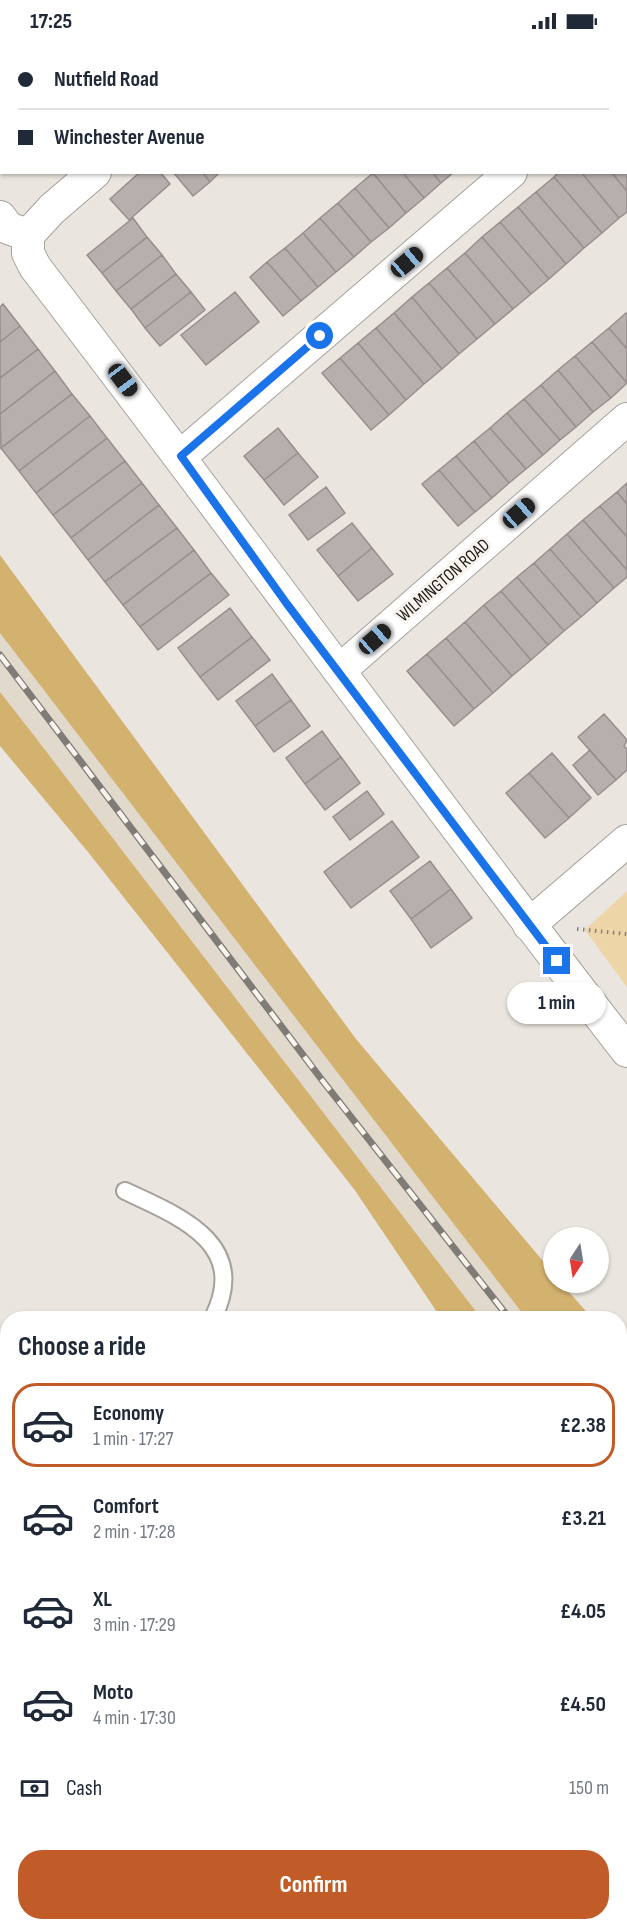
<!DOCTYPE html>
<html lang="en">
<head>
<meta charset="utf-8">
<style>
	:root { --surface:#fff; --page:#f2f2f3; --text:#1f2937; --muted:#747a83; --line:#e0e1e3; --accent:#c15c28 }
	body { margin:0; font-family:"Sofia Sans Condensed",sans-serif; background:var(--page); color:var(--text); height:100vh; display:flex; flex-direction:column; font-size:22px; white-space:nowrap }
	* { box-sizing:border-box; margin:0 }
	p { font-size:20px; color:var(--muted) }
	.icon { flex:none; width:33px; height:33px; fill:none; stroke:currentColor; stroke-width:2; stroke-linecap:round; stroke-linejoin:round }
	.map { position:relative; flex:1; overflow:hidden }
	.side { position:absolute; left:0px; top:1269px; width:627px; height:620px; display:flex; flex-direction:column; background:var(--surface); border-radius:24px 24px 0 0; box-shadow:0 2px 4px #0004 }
	.side>* { flex:none }
	.banner { position:absolute; left:0px; top:0px; width:627px; height:132px; box-shadow:0 2px 4px #0004; display:grid; align-content:center; height:132px; padding:0 18px; background:var(--surface) }
	.needle { width:39px; rotate:192deg }
	.tools { position:absolute; left:543px; top:1185px; display:grid; gap:12px }
	.tools a { display:grid; place-items:center; width:66px; height:66px; border-radius:50%; background:var(--surface); box-shadow:0 2px 4px #0004; font-size:30px }
	.end { position:absolute; width:27px; height:27px; margin:-14px; border:8px solid #1a73e8; background:#fff; box-shadow:0 0 0 3px #fff }
	.from { border-radius:50% }
	.bubble { position:absolute; height:42px; border-radius:21px; background:var(--surface); box-shadow:0 2px 4px #0004; font-size:20px; font-weight:700; line-height:42px; text-align:center }
	.car { position:absolute; width:18px; height:36px; margin:-18px -9px; border-radius:8px; box-shadow:0 0 4px 2px #0007; background:linear-gradient(#222 24%,#8ab4d8 0 40%,#222 0 76%,#8ab4d8 0 86%,#222 0) }
	.banner b { display:flex; align-items:center; gap:21px; height:57px; font-size:22px }
	.banner b+b { border-top:2px solid var(--line) }
	.banner i { width:15px; height:15px; background:var(--text) }
	ul { padding:0; list-style:none }
	li { display:flex; align-items:center; gap:18px; height:84px; margin:0 12px 9px; padding:0 6px; border:3px solid transparent; border-radius:24px }
	li div { flex:1 }
	li b { display:block; font-size:22px }
	li em { font-style:normal; font-weight:700 }
	li.on { border-color:var(--accent) }
	li>.icon { width:54px; height:54px; stroke-width:1.5 }
	h2 { padding:0 18px; font-size:27px; line-height:72px }
	.pay { display:flex; align-items:center; gap:15px; height:66px; padding:0 18px; font-size:22px }
	.pay p { margin-inline-start:auto }
	.cta { display:flex; gap:12px; margin-top:auto; padding:12px 18px }
	.cta a { flex:1; height:69px; border-radius:24px; background:var(--accent); color:#fff; font-size:24px; font-weight:700; line-height:69px; text-align:center }
	.status { display:flex; justify-content:space-between; align-items:center; height:42px; padding:0 30px; background:var(--surface); direction:ltr }
	.status svg { height:16px; fill:currentColor }
	.map>svg:first-child { display:block }
</style>
</head>
<body>
<div class="status"><b>17:25</b><svg viewBox="0 0 49 12"><path d="M0 12V9h3v3zM5 12V6h3v6zM10 12V3h3v9zM15 12V0h3v12zM26 1h20v11H26zM47 4h2v5h-2z"/></svg></div>
<div class="map">
<svg width="627" height="1888" viewBox="0 0 627 1888">
	<rect width="100%" height="100%" fill="#eae6df"/>
	<path fill="#e1d9cc" d="M0 591 329 1018 526 1276H481L0 650Z
		M620 1400 627 1409V1467L620 1457Z"/>
	<path fill="#edd5a7" d="M627 849V945L585 888Z"/>
	<path fill="#d3b16e" d="M0 513 356 997 553 1231 554 1240 561 1241 592 1276H526L0 591Z
		M0 650 32 691 481 1276H441L354 1147 88 810 0 704Z
		M620 1310 627 1321V1409L620 1400Z
		M620 1457 627 1467V1524L620 1516Z"/>
	<path fill="#b7afae" stroke="#978e8d" stroke-width="1.5" d="M0 0 16 2H2L0 40Z
		M2 38V78L0 79V40Z
		M626 111 627 113V149L611 130H626Z
		M140 130H160L170 142 129 178 110 157Z
		M173 130H202L210 140 193 154Z
		M202 130H220L210 140Z
		M402 130 424 156 406 171 373 131Z
		M402 130H432L441 141 424 156Z
		M432 130H454L441 141Z
		M559 130H581L619 176 602 191 554 135Z
		M581 130H611L627 149V170L619 176Z
		M373 131 406 171 389 186 355 146Z
		M554 135 602 191 584 206 536 150Z
		M355 146 389 186 371 200 338 161Z
		M536 150 584 206 566 222 518 165Z
		M338 161 371 200 354 215 320 176Z
		M518 165 566 222 549 237 500 180Z
		M133 176 147 195 102 231 87 213Z
		M320 176 354 215 336 230 303 191Z
		M500 180 549 237 531 252 482 195Z
		M303 191 336 230 318 245 285 206Z
		M147 195 162 213 116 249 102 231Z
		M482 195 531 252 513 267 465 211Z
		M285 206 318 245 301 259 267 220Z
		M465 211 513 267 495 282 447 226Z
		M162 213 176 232 131 267 116 249Z
		M267 220 301 259 283 274 250 235Z
		M447 226 495 282 477 297 429 241Z
		M176 232 191 250 145 286 131 267Z
		M429 241 477 297 459 312 412 255Z
		M191 250 205 268 160 304 145 286Z
		M235 250 259 280 206 323 181 293Z
		M412 255 459 312 442 327 394 271Z
		M3 262 20 284 0 300V265Z
		M394 271 442 327 424 342 376 286Z
		M626 271 627 272V307L609 286Z
		M20 284 38 307 0 336V300Z
		M376 286 424 342 406 358 358 301Z
		M609 286 627 307V341L592 300Z
		M592 300 627 341 611 356 575 314Z
		M358 301 406 358 389 373 340 316Z
		M38 307 55 329 0 372V336Z
		M575 314 611 356 593 370 558 328Z
		M340 316 389 373 371 388 322 331Z
		M558 328 593 370 576 385 541 343Z
		M55 329 72 352 1 406 0 372Z
		M541 343 576 385 560 398 524 357Z
		M72 352 90 374 19 429 1 406Z
		M524 357 560 398 543 413 507 371Z
		M507 371 543 413 526 427 490 386Z
		M90 374 107 396 36 451 19 429Z
		M278 386 298 411 264 438 244 414Z
		M490 386 526 427 509 441 474 399Z
		M107 396 125 419 53 473 36 451Z
		M474 399 509 441 492 456 456 414Z
		M298 411 318 435 284 463 264 438Z
		M456 414 492 456 475 470 439 428Z
		M125 419 142 441 71 496 53 473Z
		M439 428 475 470 458 484 422 442Z
		M142 441 159 463 88 518 71 496Z
		M627 441V462L617 450Z
		M326 445 345 471 308 498 289 473Z
		M617 450 627 462V495L600 464Z
		M159 463 177 486 105 540 88 518Z
		M600 464 627 495V528L583 478Z
		M583 478 627 528V535L614 546 567 492Z
		M352 481 372 506 338 534 317 508Z
		M177 486 194 508 123 563 105 540Z
		M567 492 614 546 597 561 550 507Z
		M372 506 393 532 358 559 338 534Z
		M550 507 597 561 581 575 534 521Z
		M194 508 211 531 140 585 123 563Z
		M534 521 581 575 564 589 517 535Z
		M211 531 229 553 158 608 140 585Z
		M517 535 564 589 548 603 501 549Z
		M501 549 548 603 531 618 484 563Z
		M484 563 531 618 512 634 465 580Z
		M230 566 252 595 200 635 178 606Z
		M465 580 512 634 493 651 446 596Z
		M252 595 270 618 218 658 200 635Z
		M446 596 493 651 474 667 427 612Z
		M427 612 474 667 454 684 407 629Z
		M272 632 291 658 255 684 236 659Z
		M291 658 310 684 274 710 255 684Z
		M604 672 627 698 624 704 627 707V728L616 738 578 695Z
		M322 689 341 715 305 742 286 716Z
		M590 708 616 738 598 753 573 723Z
		M552 711 591 756 569 776 529 731Z
		M341 715 360 741 325 768 305 742Z
		M529 731 569 776 545 796 506 751Z
		M367 749 384 772 350 798 333 775Z
		M392 779 419 815 351 866 324 830Z
		M430 819 451 847 411 877 390 849Z
		M451 847 472 876 431 906 411 877Z"/>
	<g fill="none" stroke-linecap="round" stroke-linejoin="round">
		<defs>
			<path id="lane" d="M125 1149C181 1175 250 1202 213 1276"/>
			<path id="street" d="M249 2 250 0
				M626 32 627 31
				M0 175 8 186 28 193
				M28 193V211L35 225C235 485 426 750 627 1009
				M28 193 52 167 95 130
				M181 414 511 130
				M339 629 627 377
				M529 883 627 799
				M0 1373 8 1376
				M0 1597 8 1581
				M0 1793 8 1797
				M620 1811 627 1828
				M627 1842 625 1856 627 1857
				M161 1881 174 1888
				M572 1888 597 1881"/>
		</defs>
		<use href="#lane" stroke="#a5a19b" stroke-width="20"/>
		<use href="#street" stroke="#a5a19b" stroke-width="34"/>
		<path stroke="#84817d" stroke-width="4" stroke-dasharray="1.5 4.5" stroke-linecap="butt" d="M577 887 627 892"/>
		<use href="#lane" stroke="#fff" stroke-width="16"/>
		<use href="#street" stroke="#fff" stroke-width="32"/>
		<defs>
			<path id="rail" d="M0 613 322 1038 509 1276
				M620 1417 627 1427"/>
		</defs>
		<use href="#rail" stroke="#7f7c78" stroke-width="7"/>
		<use href="#rail" stroke="#f8f4ed" stroke-width="4.5" stroke-dasharray="14" stroke-linecap="butt"/>
	</g>
	<g fill="none" stroke-linecap="round" stroke-linejoin="round">
		<path stroke="#1a73e8" stroke-width="8" d="M320 294 181 414 287 562 557 919"/>
	</g>
	<g text-anchor="middle" stroke-width="6" stroke-linejoin="round" paint-order="stroke">
		<g font-size="18" fill="#1c1a18" stroke="#f8f4ed">
			<text transform="translate(443 538) rotate(-41)" y="6">WILMINGTON ROAD</text>
		</g>
	</g>
</svg>
<div class="tools">
<a><svg class="needle" viewBox="-14 -14 28 28"><path d="M0-13l5 13h-10z" fill="#e53935"/><path d="M0 13l5-13h-10z" fill="#747a83"/></svg></a>
</div>
<i class="end from" style="left:320px;top:294px"></i>
<i class="end" style="left:557px;top:919px"></i>
<div class="bubble" style="left:507px;top:940px;width:99px">1 min</div>
<i class="car" style="left:407px;top:220px;rotate:50deg"></i>
<i class="car" style="left:123px;top:338px;rotate:143deg"></i>
<i class="car" style="left:519px;top:471px;rotate:49deg"></i>
<i class="car" style="left:375px;top:597px;rotate:49deg"></i>
<div class="banner">
<b><i class="from"></i>Nutfield Road</b>
<b><i></i>Winchester Avenue</b>
</div>
<section class="side">
<h2>Choose a ride</h2>
<ul>
<li class="on"><svg class="icon" aria-label="car" viewBox="0 0 24 24"><path d="M5 17H2v-5l4-1 3-4h7l3 4 3 1v5h-3M9 17h6M6 11h13"/><circle cx="7" cy="17" r="2"/><circle cx="17" cy="17" r="2"/></svg><div><b>Economy</b><p>1 min · 17:27</p></div><em>£2.38</em></li>
<li><svg class="icon" aria-label="car" viewBox="0 0 24 24"><path d="M5 17H2v-5l4-1 3-4h7l3 4 3 1v5h-3M9 17h6M6 11h13"/><circle cx="7" cy="17" r="2"/><circle cx="17" cy="17" r="2"/></svg><div><b>Comfort</b><p>2 min · 17:28</p></div><em>£3.21</em></li>
<li><svg class="icon" aria-label="car" viewBox="0 0 24 24"><path d="M5 17H2v-5l4-1 3-4h7l3 4 3 1v5h-3M9 17h6M6 11h13"/><circle cx="7" cy="17" r="2"/><circle cx="17" cy="17" r="2"/></svg><div><b>XL</b><p>3 min · 17:29</p></div><em>£4.05</em></li>
<li><svg class="icon" aria-label="car" viewBox="0 0 24 24"><path d="M5 17H2v-5l4-1 3-4h7l3 4 3 1v5h-3M9 17h6M6 11h13"/><circle cx="7" cy="17" r="2"/><circle cx="17" cy="17" r="2"/></svg><div><b>Moto</b><p>4 min · 17:30</p></div><em>£4.50</em></li>
</ul>
<div class="pay"><svg class="icon" aria-label="cash" viewBox="0 0 24 24"><path d="M3 7h18v10H3z"/><circle cx="12" cy="12" r="2"/></svg>Cash<p>150 m</p></div>
<div class="cta"><a>Confirm</a></div>
</section>
</div>
</body>
</html>
